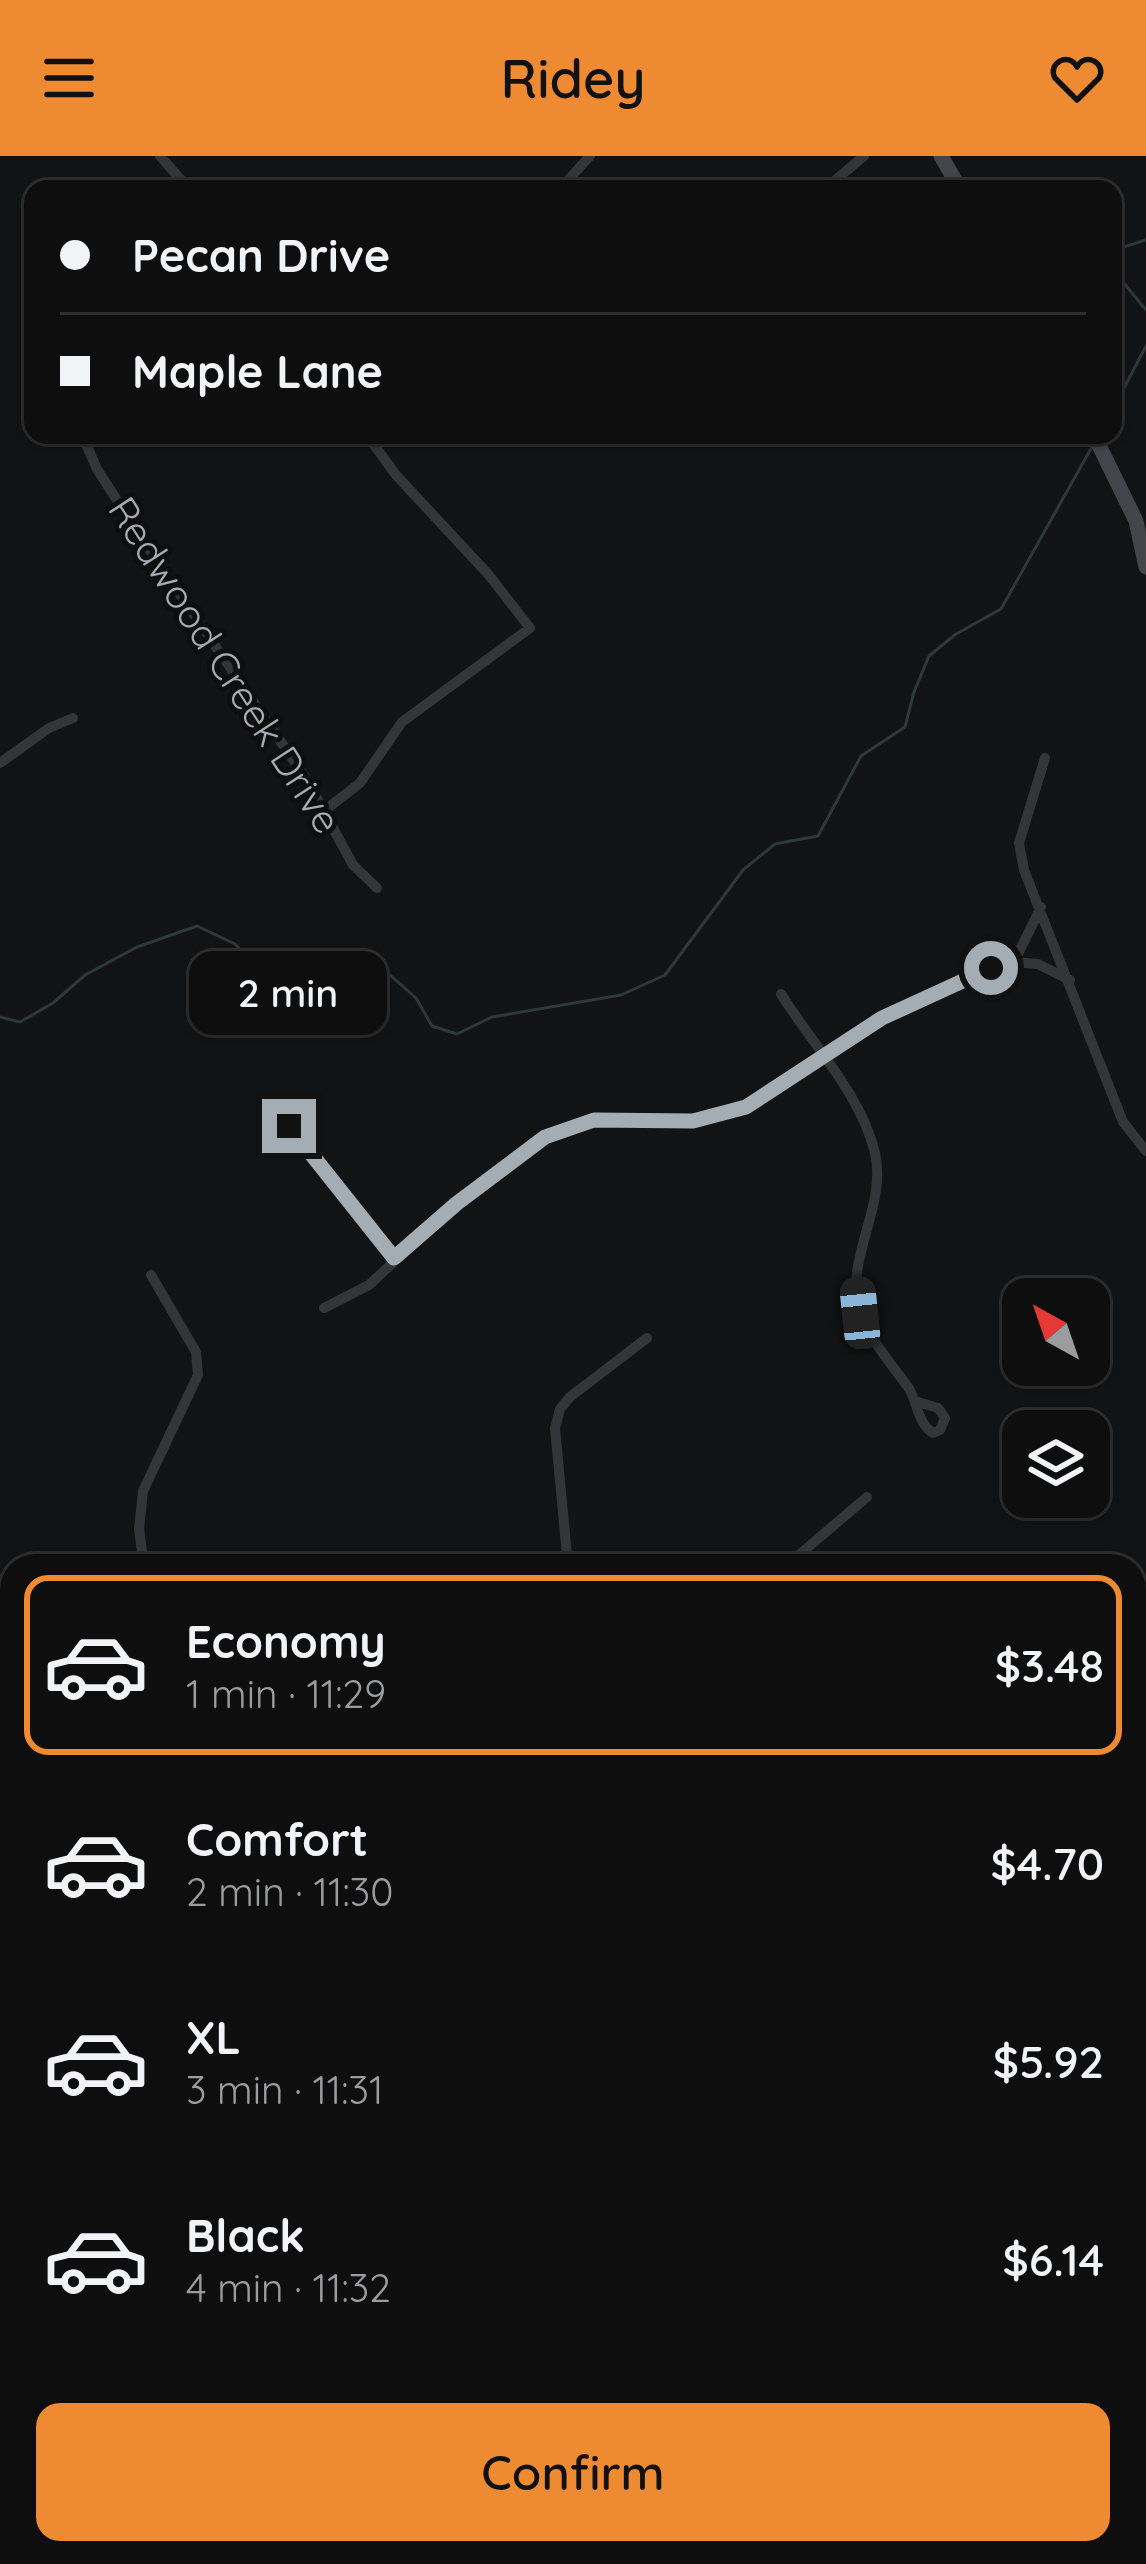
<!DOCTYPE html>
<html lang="en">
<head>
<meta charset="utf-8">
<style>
	:root { --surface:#0e0e0f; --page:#171718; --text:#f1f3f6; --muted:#9b9c9e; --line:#2e2e2f; --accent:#ee8a31 }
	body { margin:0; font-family:Quicksand,sans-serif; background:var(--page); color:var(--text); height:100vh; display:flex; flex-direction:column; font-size:45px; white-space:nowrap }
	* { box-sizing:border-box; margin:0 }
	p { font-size:39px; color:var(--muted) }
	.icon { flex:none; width:66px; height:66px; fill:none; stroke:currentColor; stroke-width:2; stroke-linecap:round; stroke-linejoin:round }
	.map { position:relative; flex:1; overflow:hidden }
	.panel { position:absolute; left:0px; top:1398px; width:1146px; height:1011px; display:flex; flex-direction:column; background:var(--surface); border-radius:36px 36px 0 0; box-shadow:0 3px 9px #0004,0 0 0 3px var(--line) }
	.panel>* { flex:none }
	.top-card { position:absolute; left:24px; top:24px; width:1098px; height:264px; border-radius:24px; box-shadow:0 3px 9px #0004,0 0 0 3px var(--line); display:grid; align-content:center; height:264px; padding:0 36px; background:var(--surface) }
	.needle { width:78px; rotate:320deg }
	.tools { position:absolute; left:1002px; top:1122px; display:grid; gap:24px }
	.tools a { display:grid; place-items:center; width:108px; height:108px; border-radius:24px; background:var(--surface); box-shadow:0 3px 9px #0004,0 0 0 3px var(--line); font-size:60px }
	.end { position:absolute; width:54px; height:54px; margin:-27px; border:15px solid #a4acb4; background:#111; box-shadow:0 0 0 6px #111 }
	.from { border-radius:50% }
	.bubble { position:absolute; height:84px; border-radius:24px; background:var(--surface); box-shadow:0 3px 9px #0004,0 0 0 3px var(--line); font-size:39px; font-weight:600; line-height:84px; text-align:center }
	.car { position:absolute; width:36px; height:72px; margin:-36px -18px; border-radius:15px; box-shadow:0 0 9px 3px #0007; background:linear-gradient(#222 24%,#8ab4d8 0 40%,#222 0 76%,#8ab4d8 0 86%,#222 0) }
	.top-card b { display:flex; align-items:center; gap:42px; height:114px; font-size:45px }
	.top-card b+b { border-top:3px solid var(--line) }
	.top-card i { width:30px; height:30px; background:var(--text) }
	ul { padding:21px 0 0; list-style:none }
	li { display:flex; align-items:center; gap:36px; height:180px; margin:0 24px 18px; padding:0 12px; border:6px solid transparent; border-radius:24px }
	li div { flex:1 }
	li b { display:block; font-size:45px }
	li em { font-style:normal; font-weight:600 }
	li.active { border-color:var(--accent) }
	li>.icon { width:108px; height:108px; stroke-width:1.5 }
	.primary-button { display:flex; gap:24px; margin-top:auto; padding:24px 36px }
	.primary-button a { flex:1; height:138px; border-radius:24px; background:var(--accent); color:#111; font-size:48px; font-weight:600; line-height:138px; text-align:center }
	header { display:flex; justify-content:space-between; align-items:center; height:156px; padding:0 36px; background:var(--accent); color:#111; font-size:54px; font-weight:600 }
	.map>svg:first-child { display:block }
</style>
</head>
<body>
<header><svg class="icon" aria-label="menu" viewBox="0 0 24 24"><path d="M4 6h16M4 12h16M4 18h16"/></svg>Ridey<svg class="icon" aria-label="heart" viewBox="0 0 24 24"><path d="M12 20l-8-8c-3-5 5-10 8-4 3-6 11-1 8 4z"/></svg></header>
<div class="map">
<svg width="1146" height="2408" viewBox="0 0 1146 2408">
	<rect width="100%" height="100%" fill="#121314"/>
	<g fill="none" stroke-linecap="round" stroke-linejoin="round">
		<path stroke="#2c383c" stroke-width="3" d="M1146 84 1117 93 1114 115 1146 154
			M1113 253 1146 190
			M0 861 20 866 53 847 85 819 137 791 197 770 235 788 275 832 341 822 390 819 416 842 432 870 457 878 492 861 621 839 665 819 743 714 775 688 818 680 861 600 905 571 914 536 929 500 956 478 1001 453 1093 289"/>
		<path stroke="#343539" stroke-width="10" d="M160 0 189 33
			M560 33 590 0
			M825 33 864 0
			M82 279 97 313 140 380 307 624 353 709 377 732
			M1045 602 1019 687 1024 714 1123 966 1146 995
			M0 607 49 572 73 562
			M324 655 360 627 402 566 530 472 488 418 396 319 367 279
			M1014 806 1041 751
			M781 838C812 888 861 938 875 997 888 1052 840 1108 862 1161 872 1186 892 1209 908 1231 918 1246 917 1267 933 1277L940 1274 945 1262 938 1252 918 1246
			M289 970 395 1103
			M324 1152 369 1129 456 1048 545 981 594 964 693 965 746 951 882 862 991 812 1014 806 1038 808 1070 824
			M144 1410 139 1373 143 1335 198 1219 196 1196 151 1119
			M568 1410 555 1272 560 1253 570 1241 647 1182
			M786 1410 867 1341
			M0 1566 12 1565
			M1134 1640 1146 1656
			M0 1794 12 1791
			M0 2035 12 2030
			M1134 2044 1146 2035
			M1134 2183 1146 2174
			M1134 2308 1146 2323
			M0 2355 12 2368
			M36 2397 41 2408
			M605 2405 615 2397
			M905 2408 908 2397"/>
		<path stroke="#343539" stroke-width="12" d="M0 1521 12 1554
			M284 2397 293 2408"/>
		<path stroke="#424549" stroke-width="15" d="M941 0 960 33
			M1094 279 1136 365 1146 411"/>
	</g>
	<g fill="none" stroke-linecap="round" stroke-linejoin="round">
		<path stroke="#a4acb4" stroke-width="15" d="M289 970 394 1102 456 1048 545 981 594 964 693 965 746 951 882 862 991 812"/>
	</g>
	<g text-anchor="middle" stroke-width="10" stroke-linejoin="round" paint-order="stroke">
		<g font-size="39" fill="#a4acb4" stroke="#0e0e0f">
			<text transform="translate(225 509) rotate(57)" y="14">Redwood Creek Drive</text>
		</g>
	</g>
</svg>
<div class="tools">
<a><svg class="needle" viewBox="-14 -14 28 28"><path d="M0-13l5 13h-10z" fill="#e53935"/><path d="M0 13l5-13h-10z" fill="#9b9c9e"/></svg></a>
<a><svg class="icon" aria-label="layers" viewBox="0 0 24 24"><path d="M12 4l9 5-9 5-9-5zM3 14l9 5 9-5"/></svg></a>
</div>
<i class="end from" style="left:991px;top:812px"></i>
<i class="end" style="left:289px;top:970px"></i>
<div class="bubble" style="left:189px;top:795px;width:198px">2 min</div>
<i class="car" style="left:860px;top:1157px;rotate:354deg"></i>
<div class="top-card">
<b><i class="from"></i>Pecan Drive</b>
<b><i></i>Maple Lane</b>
</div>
<section class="panel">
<ul>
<li class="active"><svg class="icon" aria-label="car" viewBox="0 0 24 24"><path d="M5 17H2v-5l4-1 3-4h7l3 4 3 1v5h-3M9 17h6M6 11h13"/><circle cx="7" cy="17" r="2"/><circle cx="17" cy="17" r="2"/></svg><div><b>Economy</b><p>1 min · 11:29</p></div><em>$3.48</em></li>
<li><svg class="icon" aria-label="car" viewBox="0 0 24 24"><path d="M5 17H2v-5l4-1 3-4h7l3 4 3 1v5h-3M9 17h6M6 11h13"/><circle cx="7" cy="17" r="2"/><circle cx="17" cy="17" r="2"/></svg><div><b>Comfort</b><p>2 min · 11:30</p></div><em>$4.70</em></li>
<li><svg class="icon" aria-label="car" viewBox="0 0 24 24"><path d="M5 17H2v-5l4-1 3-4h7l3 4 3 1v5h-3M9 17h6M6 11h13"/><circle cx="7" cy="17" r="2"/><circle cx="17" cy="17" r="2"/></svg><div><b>XL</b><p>3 min · 11:31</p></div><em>$5.92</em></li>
<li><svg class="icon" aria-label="car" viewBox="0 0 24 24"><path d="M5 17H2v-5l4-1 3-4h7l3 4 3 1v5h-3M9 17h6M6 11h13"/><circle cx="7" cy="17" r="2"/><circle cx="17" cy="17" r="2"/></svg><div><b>Black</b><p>4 min · 11:32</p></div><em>$6.14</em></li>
</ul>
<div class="primary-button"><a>Confirm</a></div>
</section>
</div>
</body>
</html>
